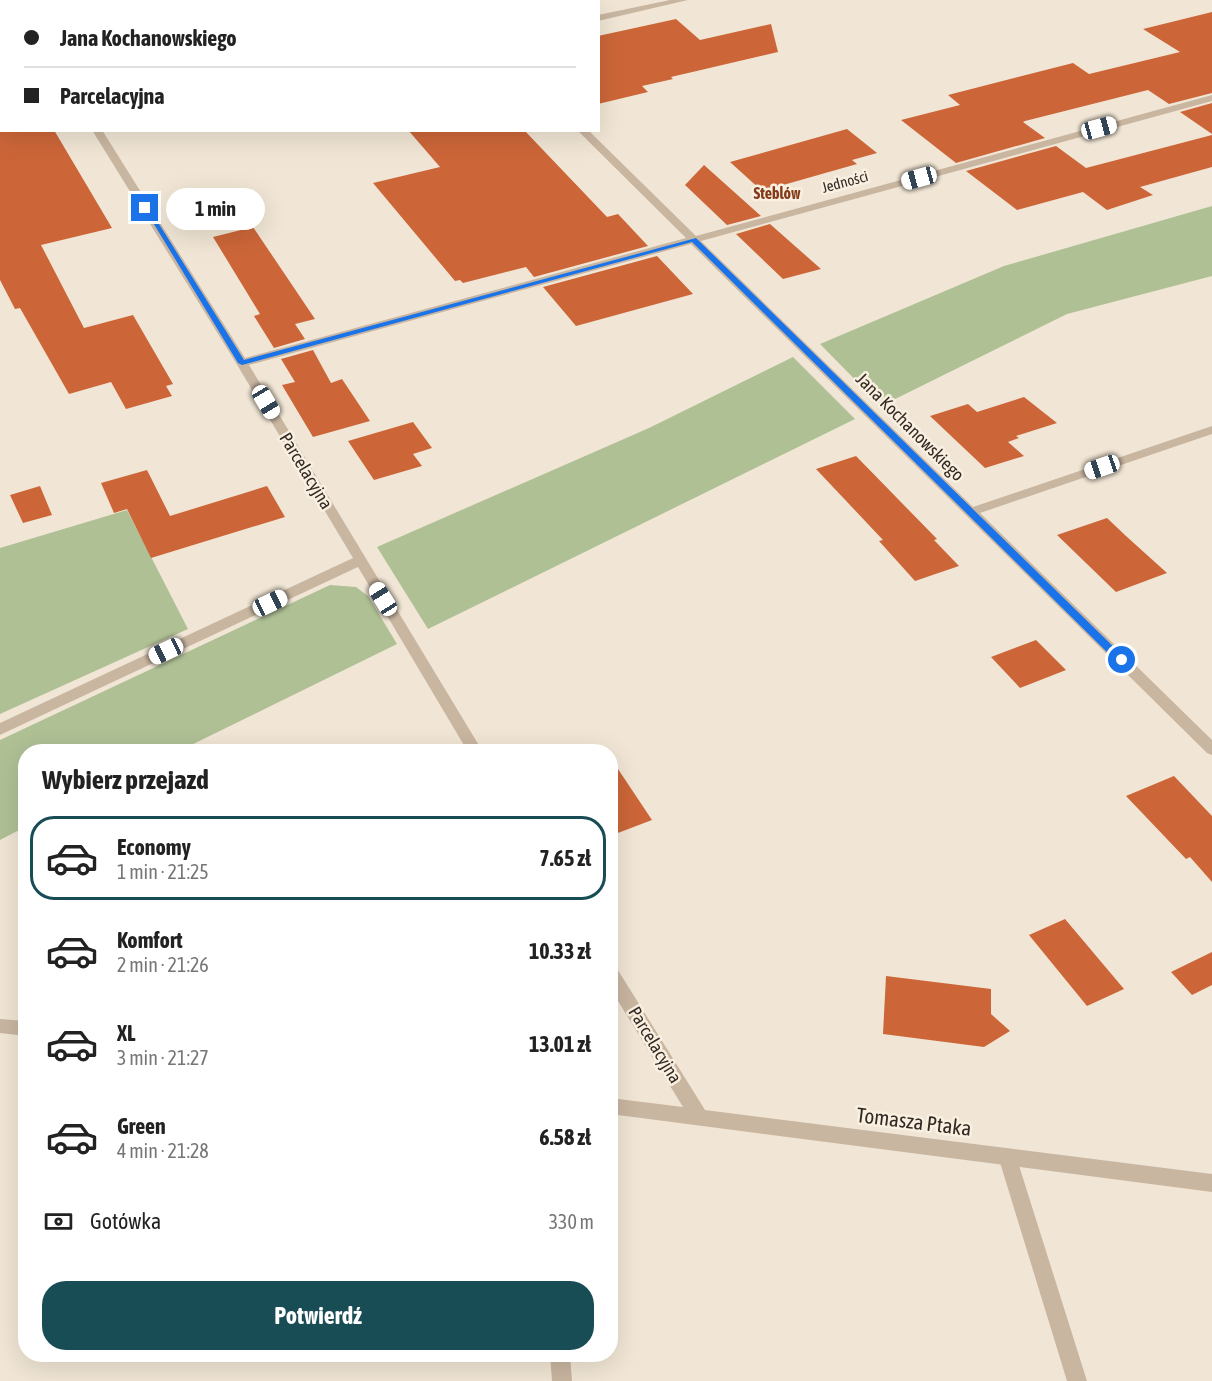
<!DOCTYPE html>
<html lang="pl">
<head>
<meta charset="utf-8">
<style>
	:root { --surface:#fff; --page:#f6f6f6; --text:#222; --muted:#767676; --line:#e0e0e0; --accent:#184d56 }
	body { margin:0; font-family:"Asap Condensed",sans-serif; background:var(--page); color:var(--text); height:100vh; display:flex; flex-direction:column; font-size:22px; white-space:nowrap }
	* { box-sizing:border-box; margin:0 }
	p { font-size:20px; color:var(--muted) }
	.icon { flex:none; width:33px; height:33px; fill:none; stroke:currentColor; stroke-width:2; stroke-linecap:round; stroke-linejoin:round }
	.map { position:relative; flex:1; overflow:hidden }
	.side { position:absolute; left:18px; top:744px; width:600px; height:618px; display:flex; flex-direction:column; background:var(--surface); border-radius:24px; box-shadow:0 6px 24px #0002 }
	.side>* { flex:none }
	.banner { position:absolute; left:0px; top:0px; width:600px; height:132px; box-shadow:0 6px 24px #0002; display:grid; align-content:center; height:132px; padding:0 24px; background:var(--surface) }
	.end { position:absolute; width:27px; height:27px; margin:-14px; border:8px solid #1a73e8; background:#fff; box-shadow:0 0 0 3px #fff }
	.from { border-radius:50% }
	.bubble { position:absolute; height:42px; border-radius:21px; background:var(--surface); box-shadow:0 6px 24px #0002; font-size:20px; font-weight:700; line-height:42px; text-align:center }
	.car { position:absolute; width:18px; height:36px; margin:-18px -9px; border-radius:8px; box-shadow:0 0 4px 2px #0007; background:linear-gradient(#fff 24%,#345 0 40%,#fff 0 76%,#345 0 86%,#fff 0) }
	.banner b { display:flex; align-items:center; gap:21px; height:57px; font-size:22px }
	.banner b+b { border-top:2px solid var(--line) }
	.banner i { width:15px; height:15px; background:var(--text) }
	ul { padding:0; list-style:none }
	li { display:flex; align-items:center; gap:18px; height:84px; margin:0 12px 9px; padding:0 12px; border:3px solid transparent; border-radius:24px }
	li div { flex:1 }
	li b { display:block; font-size:22px }
	li em { font-style:normal; font-weight:700 }
	li.active { border-color:var(--accent) }
	li>.icon { width:54px; height:54px; stroke-width:1.5 }
	h2 { padding:0 24px; font-size:27px; line-height:72px }
	.pay { display:flex; align-items:center; gap:15px; height:66px; padding:0 24px; font-size:22px }
	.pay p { margin-inline-start:auto }
	.button { display:flex; gap:12px; margin-top:auto; padding:12px 24px }
	.button a { flex:1; height:69px; border-radius:24px; background:var(--accent); color:#fff; font-size:24px; font-weight:700; line-height:69px; text-align:center }
	.map>svg:first-child { display:block }
</style>
</head>
<body>
<div class="map">
<svg width="1212" height="1381" viewBox="0 0 1212 1381">
	<rect width="100%" height="100%" fill="#f1e6d5"/>
	<path fill="#afc095" d="M1212 206V276L1067 314 881 406 820 344 1004 266Z
		M793 357 855 419 428 629 377 547 649 428Z
		M127 510 188 629 0 714V548Z
		M330 585 356 587 368 596 397 644 179 751 26 752 25 827 0 840V740Z"/>
	<path fill="#cc6639" d="M1212 12V93L1169 104 1148 90 1025 121 1023 122 1045 138 956 163 901 120 960 105 948 95 1073 63 1089 74 1180 52 1143 29Z
		M676 19 700 40 771 24 778 52 671 77 673 79 642 86 648 92 598 104V36Z
		M1212 103V134L1180 112Z
		M847 129 877 153 852 160 857 164 762 191 730 162Z
		M0 130H54L112 228 41 245 84 328 133 315 173 384 166 386 172 396 126 409 111 382 69 394 20 308 15 309 0 280Z
		M408 130H524L607 217 618 214 648 246 534 277 526 267 463 283 460 280 455 281 373 183 440 167Z
		M1212 135V167L1140 187 1153 195 1107 210 1083 192 1017 210 966 171 1056 146 1086 168Z
		M704 165 761 216 727 225 685 185Z
		M770 224 821 269 783 279 736 234Z
		M253 227 315 319 295 324 305 339 274 348 254 316 260 314 213 237Z
		M657 256 693 294 576 326 543 287Z
		M313 350 331 383 342 379 370 421 313 437 282 385 295 382 281 359Z
		M1024 397 1057 423 1016 436 1019 438 1008 442 1024 456 985 468 930 416 968 404 977 412Z
		M413 422 432 448 413 454 422 466 374 480 348 441Z
		M856 456 937 539 934 540 959 566 915 581 879 541 883 540 816 469Z
		M147 470 170 516 267 486 285 517 151 558 127 509 114 513 101 483Z
		M40 486 52 515 23 523 10 495Z
		M1107 518 1126 536 1167 573 1116 592 1057 535Z
		M1036 640 1066 670 1020 688 991 657Z
		M610 757 652 820 610 836Z
		M1174 776 1212 816V882L1190 857 1186 859 1126 796Z
		M1065 919 1124 989 1087 1006 1029 935Z
		M1212 952V985L1192 995 1171 972Z
		M886 976 991 989V1014L1010 1031 984 1047 883 1034Z"/>
	<g fill="none" stroke-linecap="round" stroke-linejoin="round">
		<path fill="#c9b6a1" fill-rule="evenodd" d="M1007 1148 1014 1150 1016 1156 1087 1381H1067L998 1156 1000 1150Z
			M550 1354H570L572 1381H552Z"/>
		<path fill="#c9b6a1" fill-rule="evenodd" d="M8 0H18V2H9Z
			M444 0H454L455 2H445Z
			M670 0H688L598 21V15Z
			M2 69V76H0V70Z
			M1212 95V101L701 241 973 507 1212 426V434L980 513 1212 740V755L1207 753 691 244 249 365 483 752H468L358 567 0 735V723L353 558 236 363 92 130H102L245 358 686 238 577 130H588L696 236Z
			M610 965 616 967 705 1110 1212 1174V1192L610 1114V1098L683 1107 610 988Z
			M0 1019 26 1021V1036L0 1033Z"/>
	</g>
	<path fill="#1a73e8" d="M143 206 149 208 244 360 696 238 1127 660 1122 664 1118 663 692 242 242 365 238 363Z"/>
	<g text-anchor="middle" stroke-width="5" stroke-linejoin="round" paint-order="stroke">
		<g font-size="15" fill="#332a24" stroke="#f9f0e1">
			<text transform="translate(845 182) rotate(-15)" y="5">Jedności</text>
		</g>
		<g font-size="16" font-weight="bold" fill="#853b1a" stroke="#f9f0e1">
			<text x="777" y="199">Steblów</text>
		</g>
		<g font-size="18" fill="#332a24" stroke="#f9f0e1">
			<text transform="translate(910 427) rotate(45)" y="6">Jana Kochanowskiego</text>
			<text transform="translate(306 471) rotate(59)" y="6">Parcelacyjna</text>
			<text transform="translate(655 1045) rotate(59)" y="6">Parcelacyjna</text>
		</g>
		<g font-size="21" fill="#332a24" stroke="#f9f0e1">
			<text transform="translate(914 1122) rotate(7)" y="7">Tomasza Ptaka</text>
		</g>
	</g>
</svg>
<i class="end from" style="left:1122px;top:660px"></i>
<i class="end" style="left:145px;top:208px"></i>
<div class="bubble" style="left:166px;top:188px;width:99px">1 min</div>
<i class="car" style="left:1099px;top:128px;rotate:75deg"></i>
<i class="car" style="left:919px;top:178px;rotate:255deg"></i>
<i class="car" style="left:266px;top:402px;rotate:149deg"></i>
<i class="car" style="left:1102px;top:467px;rotate:251deg"></i>
<i class="car" style="left:383px;top:599px;rotate:328deg"></i>
<i class="car" style="left:270px;top:603px;rotate:65deg"></i>
<i class="car" style="left:166px;top:651px;rotate:245deg"></i>
<div class="banner">
<b><i class="from"></i>Jana Kochanowskiego</b>
<b><i></i>Parcelacyjna</b>
</div>
<section class="side">
<h2>Wybierz przejazd</h2>
<ul>
<li class="active"><svg class="icon" aria-label="car" viewBox="0 0 24 24"><path d="M5 17H2v-5l4-1 3-4h7l3 4 3 1v5h-3M9 17h6M6 11h13"/><circle cx="7" cy="17" r="2"/><circle cx="17" cy="17" r="2"/></svg><div><b>Economy</b><p>1 min · 21:25</p></div><em>7.65 zł</em></li>
<li><svg class="icon" aria-label="car" viewBox="0 0 24 24"><path d="M5 17H2v-5l4-1 3-4h7l3 4 3 1v5h-3M9 17h6M6 11h13"/><circle cx="7" cy="17" r="2"/><circle cx="17" cy="17" r="2"/></svg><div><b>Komfort</b><p>2 min · 21:26</p></div><em>10.33 zł</em></li>
<li><svg class="icon" aria-label="car" viewBox="0 0 24 24"><path d="M5 17H2v-5l4-1 3-4h7l3 4 3 1v5h-3M9 17h6M6 11h13"/><circle cx="7" cy="17" r="2"/><circle cx="17" cy="17" r="2"/></svg><div><b>XL</b><p>3 min · 21:27</p></div><em>13.01 zł</em></li>
<li><svg class="icon" aria-label="car" viewBox="0 0 24 24"><path d="M5 17H2v-5l4-1 3-4h7l3 4 3 1v5h-3M9 17h6M6 11h13"/><circle cx="7" cy="17" r="2"/><circle cx="17" cy="17" r="2"/></svg><div><b>Green</b><p>4 min · 21:28</p></div><em>6.58 zł</em></li>
</ul>
<div class="pay"><svg class="icon" aria-label="cash" viewBox="0 0 24 24"><path d="M3 7h18v10H3z"/><circle cx="12" cy="12" r="2"/></svg>Gotówka<p>330 m</p></div>
<div class="button"><a>Potwierdź</a></div>
</section>
</div>
</body>
</html>
